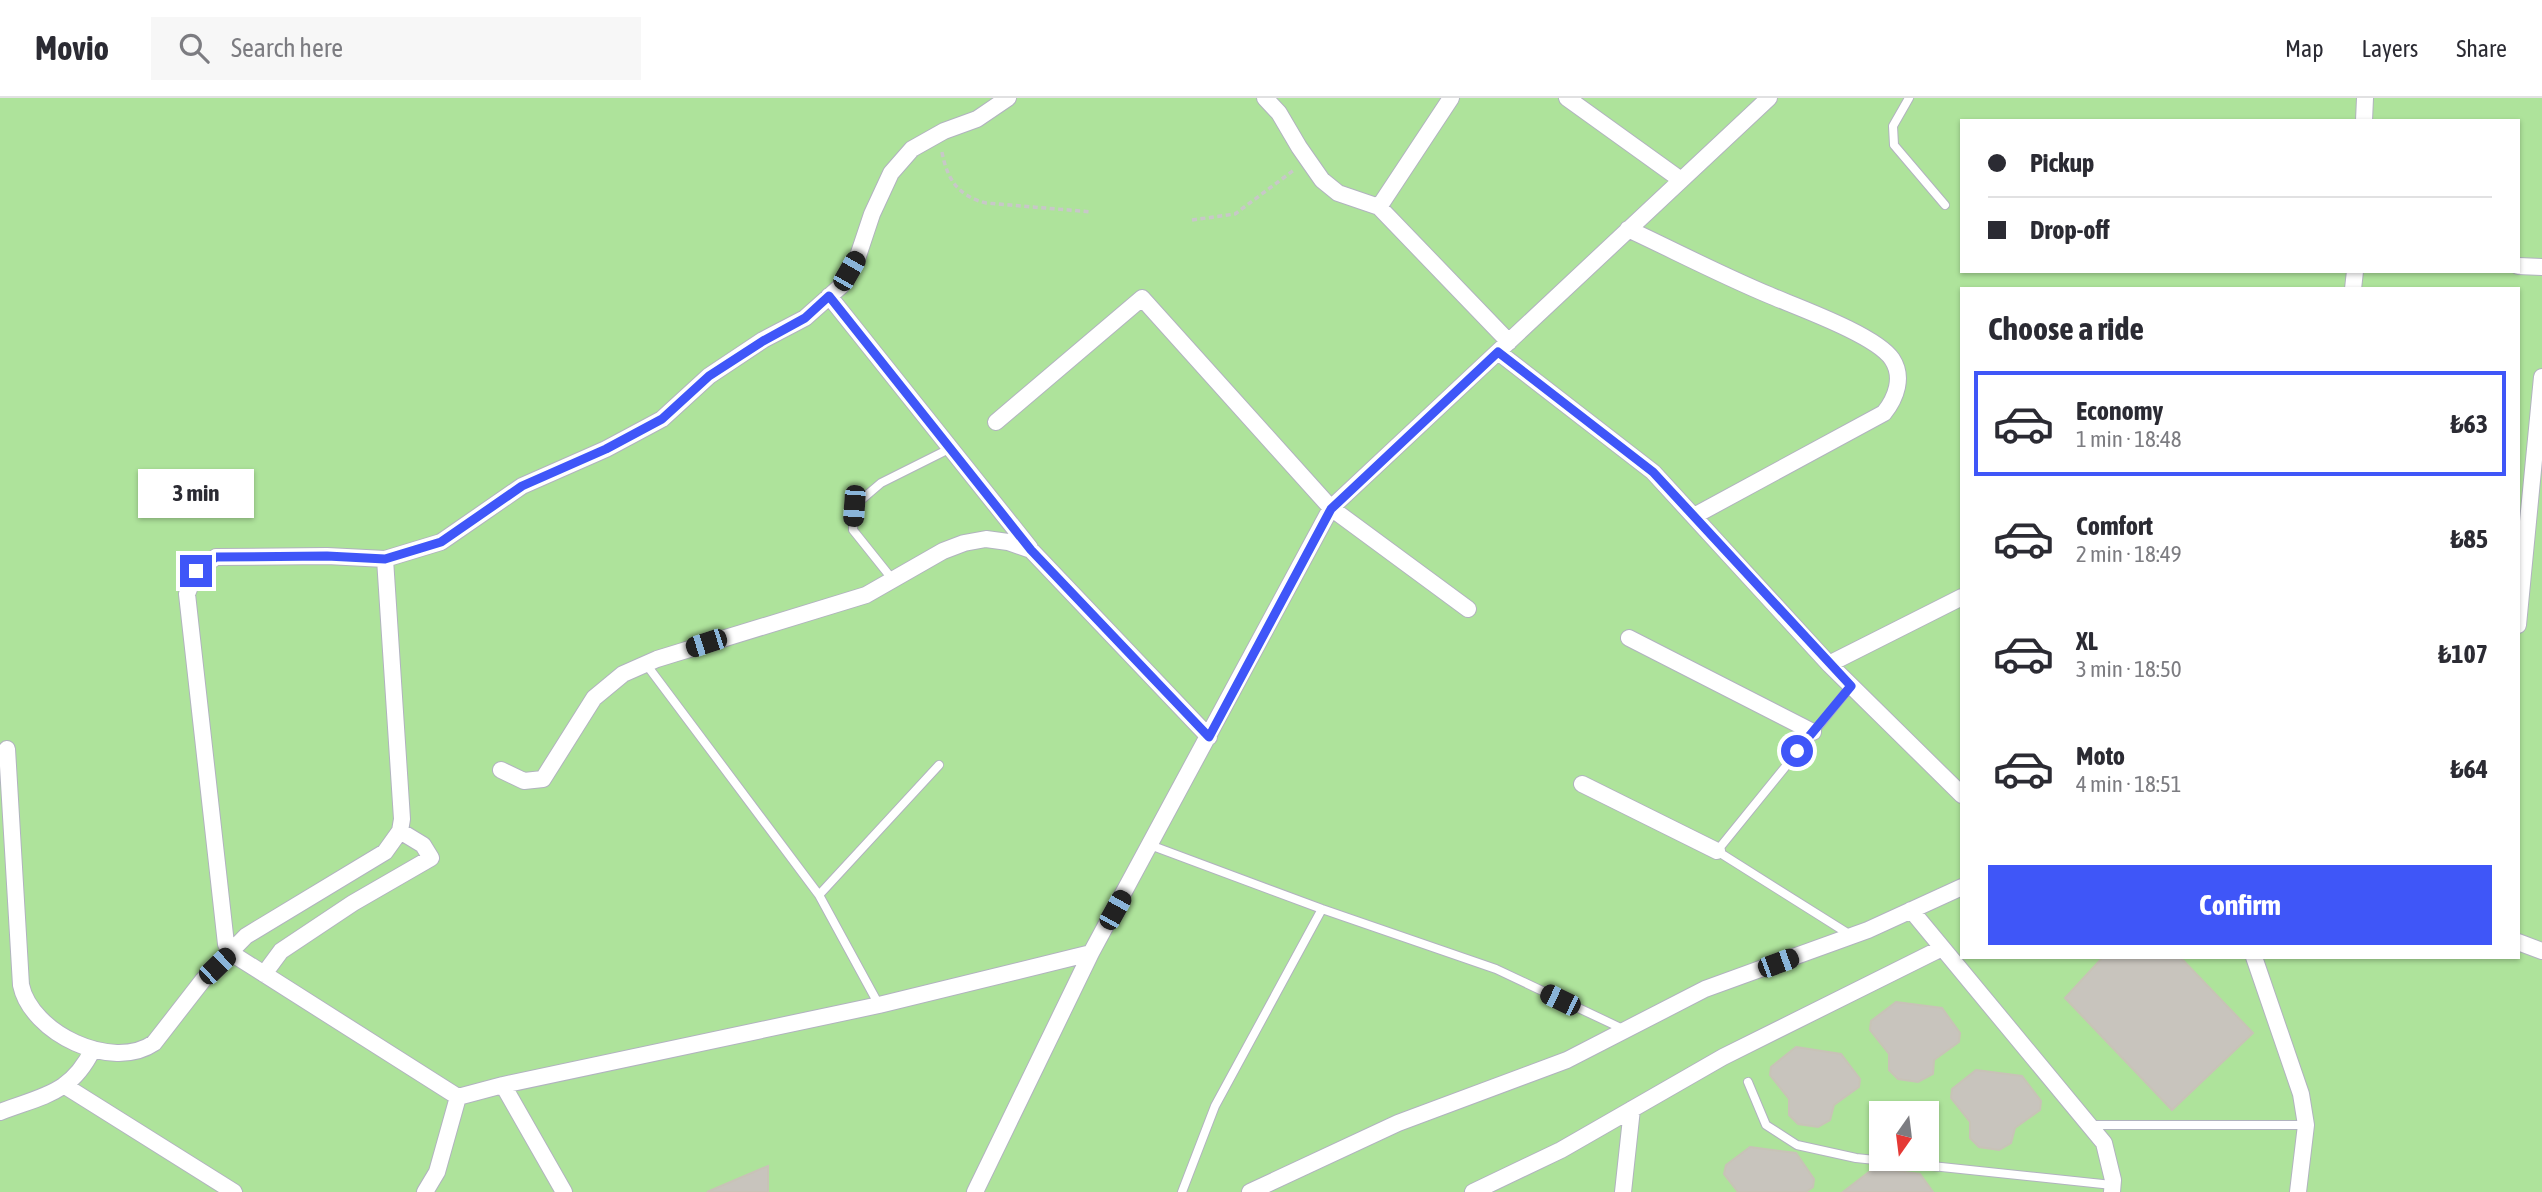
<!DOCTYPE html>
<html lang="en">
<head>
<meta charset="utf-8">
<style>
	:root { --surface:#fff; --page:#f7f7f7; --text:#2b2b33; --muted:#7c7c81; --line:#e1e1e2; --accent:#3f56f8 }
	body { margin:0; font-family:"Asap Condensed",sans-serif; background:var(--page); color:var(--text); height:100vh; display:flex; flex-direction:column; font-size:26px; white-space:nowrap }
	* { box-sizing:border-box; margin:0 }
	p { font-size:23px; color:var(--muted) }
	.icon { flex:none; width:38px; height:38px; fill:none; stroke:currentColor; stroke-width:2; stroke-linecap:round; stroke-linejoin:round }
	.map { position:relative; flex:1; overflow:hidden }
	.panel { position:absolute; left:1960px; top:189px; width:560px; height:672px; display:flex; flex-direction:column; background:var(--surface); border-radius:0px; box-shadow:0 2px 5px #0004 }
	.panel>* { flex:none }
	.banner { position:absolute; left:1960px; top:21px; width:560px; height:154px; border-radius:0px; box-shadow:0 2px 5px #0004; display:grid; align-content:center; height:154px; padding:0 28px; background:var(--surface) }
	.needle { width:46px; rotate:194deg }
	.fabs { position:absolute; left:1869px; top:1003px; display:grid; gap:14px }
	.fabs a { display:grid; place-items:center; width:70px; height:70px; border-radius:0px; background:var(--surface); box-shadow:0 2px 5px #0004; font-size:35px }
	.end { position:absolute; width:32px; height:32px; margin:-16px; border:9px solid #3f56f8; background:#fff; box-shadow:0 0 0 4px #fff }
	.from { border-radius:50% }
	.bubble { position:absolute; height:49px; border-radius:0px; background:var(--surface); box-shadow:0 2px 5px #0004; font-size:23px; font-weight:700; line-height:49px; text-align:center }
	.car { position:absolute; width:21px; height:42px; margin:-21px -10px; border-radius:9px; box-shadow:0 0 5px 2px #0007; background:linear-gradient(#222 24%,#8ab4d8 0 40%,#222 0 76%,#8ab4d8 0 86%,#222 0) }
	.banner b { display:flex; align-items:center; gap:24px; height:66px; font-size:26px }
	.banner b+b { border-top:2px solid var(--line) }
	.banner i { width:18px; height:18px; background:var(--text) }
	ul { padding:0; list-style:none }
	li { display:flex; align-items:center; gap:21px; height:105px; margin:0 14px 10px; padding:0 14px; border:4px solid transparent; border-radius:0px }
	li div { flex:1 }
	li b { display:block; font-size:26px }
	li em { font-style:normal; font-weight:700 }
	li.selected { border-color:var(--accent) }
	li>.icon { width:63px; height:63px; stroke-width:1.5 }
	h2 { padding:0 28px; font-size:32px; line-height:84px }
	.button { display:flex; gap:14px; margin-top:auto; padding:14px 28px }
	.button a { flex:1; height:80px; border-radius:0px; background:var(--accent); color:#fff; font-size:28px; font-weight:700; line-height:80px; text-align:center }
	header { display:flex; align-items:center; gap:42px; box-sizing:border-box; height:98px; padding:0 35px; background:var(--surface); border-bottom:2px solid var(--line) }
	header strong { font-size:33px }
	nav { display:flex; gap:38px; margin-inline-start:auto; font-size:24px }
	.search { width:490px; height:63px; background:var(--page); display:flex; align-items:center; gap:18px; box-sizing:border-box; padding:0 24px; border-radius:0px; color:var(--muted); font-size:26px }
	.map>svg:first-child { display:block }
</style>
</head>
<body>
<header>
<strong>Movio</strong>
<div class="search"><svg class="icon" aria-label="search" viewBox="0 0 24 24"><circle cx="10" cy="10" r="6"/><path d="M15 15l6 6"/></svg>Search here</div>
<nav><a>Map</a><a>Layers</a><a>Share</a></nav>
</header>
<div class="map">
<svg width="2542" height="1094" viewBox="0 0 2542 1094">
	<rect width="100%" height="100%" fill="#ede7dd"/>
	<path fill="#aee39b" fill-rule="evenodd" d="M0 0H2542V1094H0ZM1962 23H2518V173H1962ZM1962 191H2518V859H1962ZM1881 1015H1927V1060H1881Z"/>
	<path fill="#c8c4bd" stroke="#c8c3b7" stroke-width="2" d="M2103 859H2180L2253 935 2172 1012 2065 900Z
		M1896 904 1942 910 1960 935 1959 944 1934 962 1933 976 1918 984 1898 981 1889 972V956L1870 932 1871 923Z
		M1796 949 1841 956 1860 981 1859 989 1834 1007 1830 1022 1818 1029 1798 1026 1789 1017V1001L1770 977 1771 969Z
		M1976 972 2022 978 2041 1003 2040 1012 2015 1030 2011 1045 1999 1052 1979 1049 1970 1040V1024L1951 1000 1952 991Z
		M1750 1049 1796 1055 1814 1081 1813 1089 1806 1094H1738L1724 1076 1726 1067Z
		M768 1068V1094H707Z
		M1874 1070 1920 1076 1933 1094H1843Z"/>
	<g fill="none" stroke-linecap="round" stroke-linejoin="round">
		<defs>
			<path id="service" d="M1909 0 1893 28 1894 47 1945 107
				M893 482 853 432 854 408 881 385 949 351
				M646 566 819 797 879 907
				M1851 588 1717 753 1852 838
				M1150 747 1322 811 1496 871 1625 932
				M819 797 939 667
				M1748 984 1766 1027 1797 1047 1856 1060 2112 1087
				M2089 1027H2306
				M1182 1094 1215 1008 1322 811"/>
			<path id="minor" d="M1008 0 977 21 944 33 912 51 891 75 872 116 858 158 841 188 805 220 763 242 709 278 662 321 606 351 522 388 441 444 385 461 327 458 216 459 196 473 187 496 226 846 231 855 458 999 503 987 879 907 1091 855
				M1265 0 1279 15 1299 49 1322 82 1338 95 1379 109 1509 244
				M1567 0 1681 82
				M2364 23 2365 0
				M1379 109 1451 0
				M1628 131C1675 153 1721 177 1769 197 1797 209 1876 237 1892 261 1904 279 1896 300 1884 315L1694 418
				M2518 168 2542 169
				M2353 191 2355 173
				M829 198 1030 450
				M1498 254 1653 374 1829 566 1962 697
				M996 324 1142 200 1331 410 1468 511
				M2518 527 2542 279
				M1629 540 1813 634
				M1829 566 1962 499
				M7 651 21 887C31 935 112 974 154 945L203 882 246 838 385 754 400 733 402 721 385 461
				M501 672 524 683 543 681 594 600 623 576 657 561 866 497 943 453 964 445 986 441 1008 444 1031 452 1209 639
				M1582 686 1717 753
				M1911 812 2104 1045 2113 1082 2112 1094
				M2518 844 2542 853
				M2254 859 2301 996 2306 1027 2298 1094
				M264 876 281 853 353 805 431 760 423 747 400 733
				M503 987 564 1094
				M65 988 234 1094
				M0 1014C44 997 71 996 93 951
				M425 1094 437 1074 458 999
				M975 1094 1091 855 1331 410 1769 0
				M1250 1094 1398 1025 1567 962 1705 891 1868 832 1962 789
				M1473 1094 1561 1052 1723 959 1942 850
				M1623 1094 1632 1011"/>
		</defs>
		<use href="#service" stroke="#b1b3bf" stroke-width="10"/>
		<use href="#minor" stroke="#b1b3bf" stroke-width="18"/>
		<path stroke="#c8c8c8" stroke-width="3.5" stroke-dasharray="5 3.5" stroke-linecap="butt" d="M942 54C947 81 958 98 986 105L1092 114
			M1192 122 1235 116 1294 72"/>
		<use href="#service" stroke="#fff" stroke-width="8"/>
		<use href="#minor" stroke="#fff" stroke-width="16"/>
	</g>
	<g fill="none" stroke-linecap="round" stroke-linejoin="round">
		<path stroke="#3f56f8" stroke-width="9" d="M196 473 216 459 327 458 385 461 441 444 522 388 606 351 662 321 709 278 763 243 805 220 829 198 1031 452 1209 639 1331 411 1498 254 1653 374 1851 588 1797 653"/>
	</g>
</svg>
<div class="fabs">
<a><svg class="needle" viewBox="-14 -14 28 28"><path d="M0-13l5 13h-10z" fill="#e53935"/><path d="M0 13l5-13h-10z" fill="#7c7c81"/></svg></a>
</div>
<i class="end from" style="left:1797px;top:653px"></i>
<i class="end" style="left:196px;top:473px"></i>
<div class="bubble" style="left:138px;top:371px;width:116px">3 min</div>
<i class="car" style="left:849px;top:173px;rotate:30deg"></i>
<i class="car" style="left:854px;top:408px;rotate:184deg"></i>
<i class="car" style="left:706px;top:545px;rotate:252deg"></i>
<i class="car" style="left:1115px;top:812px;rotate:29deg"></i>
<i class="car" style="left:1778px;top:865px;rotate:70deg"></i>
<i class="car" style="left:217px;top:868px;rotate:46deg"></i>
<i class="car" style="left:1560px;top:902px;rotate:296deg"></i>
<div class="banner">
<b><i class="from"></i>Pickup</b>
<b><i></i>Drop-off</b>
</div>
<section class="panel">
<h2>Choose a ride</h2>
<ul>
<li class="selected"><svg class="icon" aria-label="car" viewBox="0 0 24 24"><path d="M5 17H2v-5l4-1 3-4h7l3 4 3 1v5h-3M9 17h6M6 11h13"/><circle cx="7" cy="17" r="2"/><circle cx="17" cy="17" r="2"/></svg><div><b>Economy</b><p>1 min · 18:48</p></div><em>₺63</em></li>
<li><svg class="icon" aria-label="car" viewBox="0 0 24 24"><path d="M5 17H2v-5l4-1 3-4h7l3 4 3 1v5h-3M9 17h6M6 11h13"/><circle cx="7" cy="17" r="2"/><circle cx="17" cy="17" r="2"/></svg><div><b>Comfort</b><p>2 min · 18:49</p></div><em>₺85</em></li>
<li><svg class="icon" aria-label="car" viewBox="0 0 24 24"><path d="M5 17H2v-5l4-1 3-4h7l3 4 3 1v5h-3M9 17h6M6 11h13"/><circle cx="7" cy="17" r="2"/><circle cx="17" cy="17" r="2"/></svg><div><b>XL</b><p>3 min · 18:50</p></div><em>₺107</em></li>
<li><svg class="icon" aria-label="car" viewBox="0 0 24 24"><path d="M5 17H2v-5l4-1 3-4h7l3 4 3 1v5h-3M9 17h6M6 11h13"/><circle cx="7" cy="17" r="2"/><circle cx="17" cy="17" r="2"/></svg><div><b>Moto</b><p>4 min · 18:51</p></div><em>₺64</em></li>
</ul>
<div class="button"><a>Confirm</a></div>
</section>
</div>
</body>
</html>
